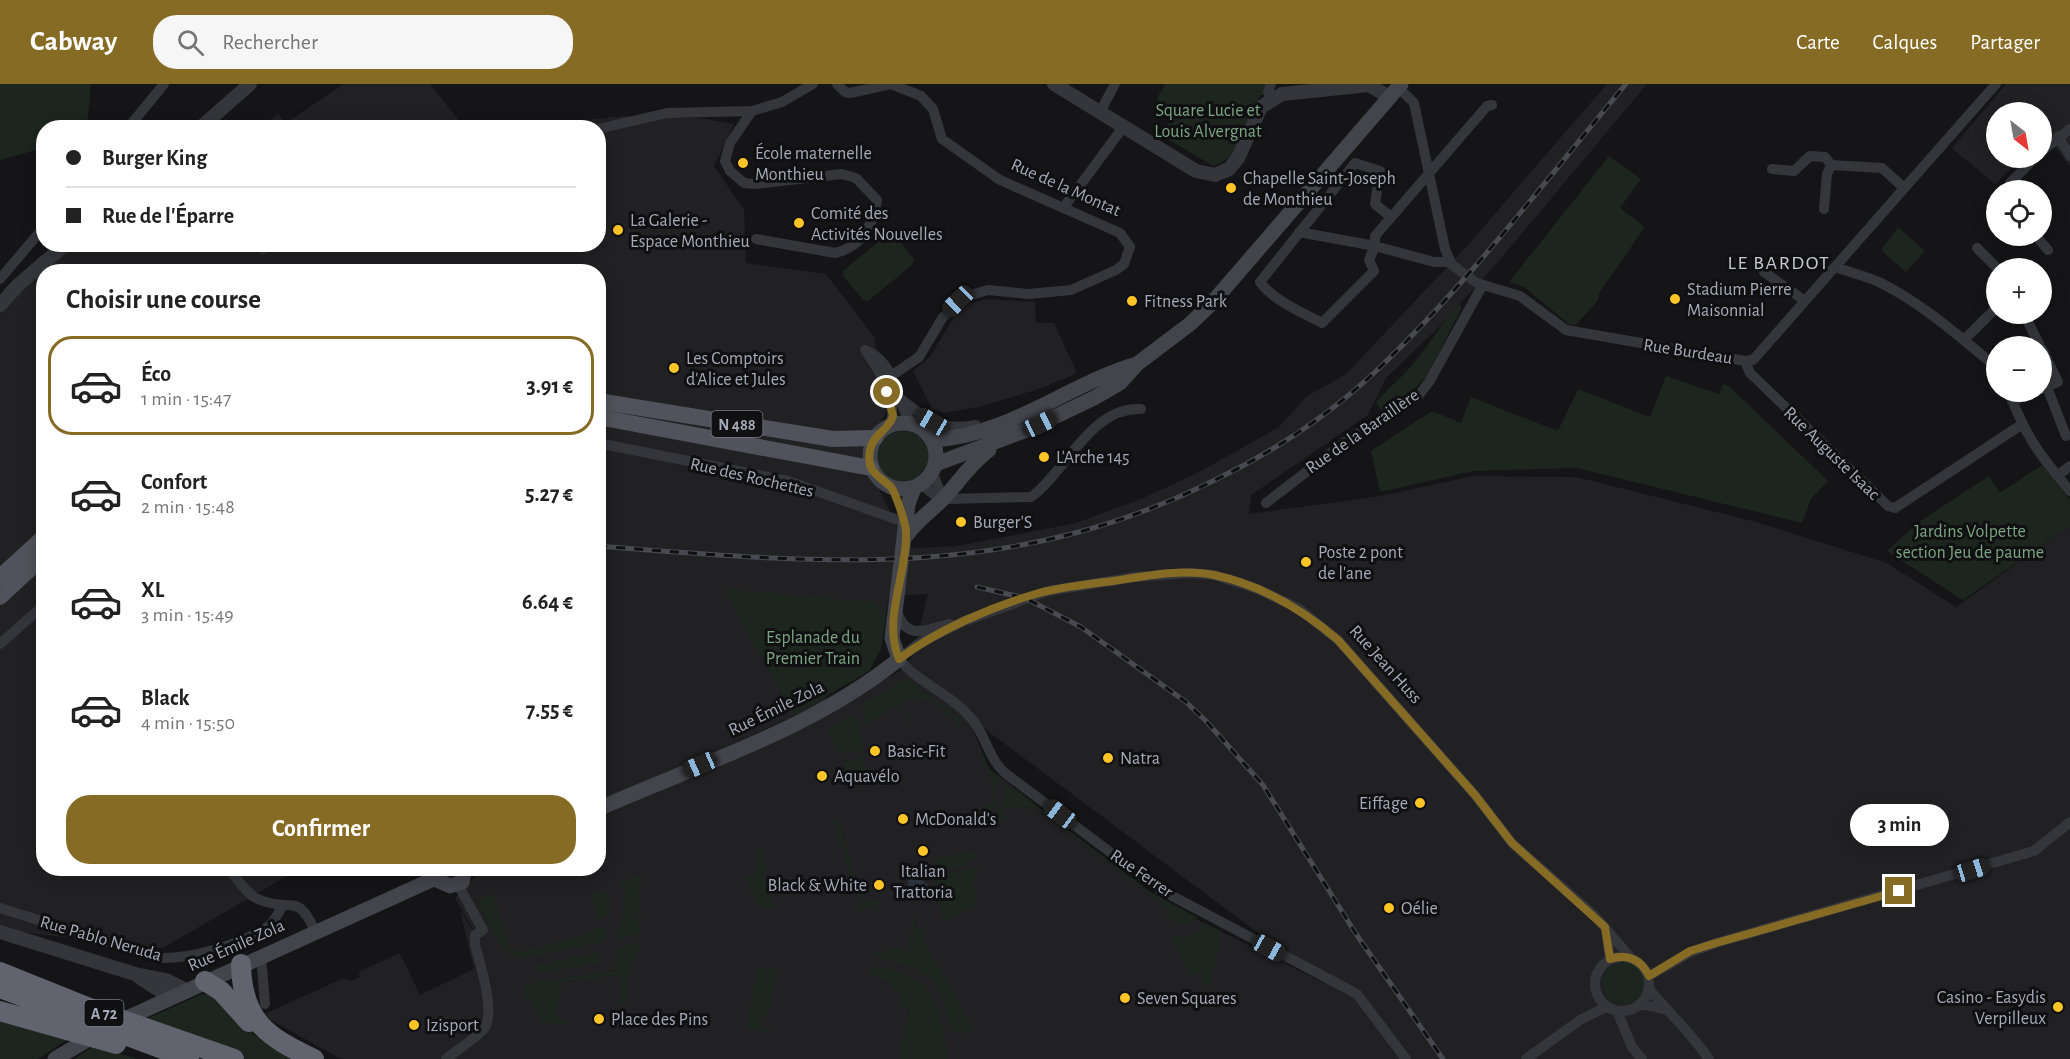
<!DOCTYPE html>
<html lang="fr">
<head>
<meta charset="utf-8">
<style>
	:root { --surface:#fff; --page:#f6f6f6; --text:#222; --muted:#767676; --line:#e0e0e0; --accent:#856b23 }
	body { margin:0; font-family:"Alegreya Sans",sans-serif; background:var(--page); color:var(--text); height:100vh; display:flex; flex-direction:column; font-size:22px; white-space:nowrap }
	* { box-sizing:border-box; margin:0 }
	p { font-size:20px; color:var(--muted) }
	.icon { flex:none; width:33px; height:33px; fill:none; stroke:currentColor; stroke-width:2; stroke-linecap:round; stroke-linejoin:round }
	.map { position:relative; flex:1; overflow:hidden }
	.sheet { position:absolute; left:36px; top:180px; width:570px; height:612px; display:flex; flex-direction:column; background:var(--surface); border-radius:24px; box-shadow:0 3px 15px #0003 }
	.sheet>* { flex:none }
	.top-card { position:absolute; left:36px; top:36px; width:570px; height:132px; border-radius:24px; box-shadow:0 3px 15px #0003; display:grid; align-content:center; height:132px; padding:0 30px; background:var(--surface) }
	.needle { width:39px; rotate:149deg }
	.controls { position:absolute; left:1986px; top:18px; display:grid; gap:12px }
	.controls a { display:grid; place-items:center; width:66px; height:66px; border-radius:50%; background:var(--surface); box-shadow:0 3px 15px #0003; font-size:30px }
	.end { position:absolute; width:27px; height:27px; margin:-14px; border:8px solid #856b23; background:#fff; box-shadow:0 0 0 3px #fff }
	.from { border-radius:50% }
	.bubble { position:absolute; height:42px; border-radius:21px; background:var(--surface); box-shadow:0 3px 15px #0003; font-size:20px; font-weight:600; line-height:42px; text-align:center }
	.car { position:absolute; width:18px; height:36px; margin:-18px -9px; border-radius:8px; box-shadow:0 0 4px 2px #0007; background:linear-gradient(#222 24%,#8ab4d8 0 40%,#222 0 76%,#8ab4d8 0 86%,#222 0) }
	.top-card b { display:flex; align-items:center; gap:21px; height:57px; font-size:22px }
	.top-card b+b { border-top:2px solid var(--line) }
	.top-card i { width:15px; height:15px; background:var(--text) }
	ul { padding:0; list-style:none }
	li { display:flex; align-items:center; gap:18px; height:99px; margin:0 12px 9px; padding:0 18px; border:3px solid transparent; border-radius:24px }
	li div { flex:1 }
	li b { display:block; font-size:22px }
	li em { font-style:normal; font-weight:600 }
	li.on { border-color:var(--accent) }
	li>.icon { width:54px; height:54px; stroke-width:1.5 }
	h2 { padding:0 30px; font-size:27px; line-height:72px }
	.cta { display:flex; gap:12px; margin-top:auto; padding:12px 30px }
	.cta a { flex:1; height:69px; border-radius:24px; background:var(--accent); color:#fff; font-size:24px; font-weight:600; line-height:69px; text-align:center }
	header { display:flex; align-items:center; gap:36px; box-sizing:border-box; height:84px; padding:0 30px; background:var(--accent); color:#fff }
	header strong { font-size:28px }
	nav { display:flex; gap:33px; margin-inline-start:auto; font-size:21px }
	.search { width:420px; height:54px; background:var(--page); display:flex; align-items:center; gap:15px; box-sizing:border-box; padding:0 21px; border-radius:24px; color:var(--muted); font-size:22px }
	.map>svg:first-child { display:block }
</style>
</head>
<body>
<header>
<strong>Cabway</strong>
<div class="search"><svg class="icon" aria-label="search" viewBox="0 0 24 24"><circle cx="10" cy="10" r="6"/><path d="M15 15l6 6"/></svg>Rechercher</div>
<nav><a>Carte</a><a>Calques</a><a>Partager</a></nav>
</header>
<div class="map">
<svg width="2070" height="975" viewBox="0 0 2070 975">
	<rect width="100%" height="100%" fill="#151517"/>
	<path fill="#212124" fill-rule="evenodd" d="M344 0H430L464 43H262L278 30 286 39Z
		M1607 0H1647L1498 178 1438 244 1386 294 1368 331 1251 411 1249 430 1381 412 1473 392 1577 393 1756 438 1887 479 1956 523 2070 442V975H341L262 931 344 894 352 897 360 893 358 888 400 869 420 911 474 885 460 826 481 860 455 814 482 785 598 784 599 733 800 644 900 587 913 571 928 510 889 512 885 536 822 619 599 721 598 188H44V784L299 785 163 864 0 846V230L21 206 76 161 598 160V44L514 43 625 32 700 34 734 40 714 82 744 126 746 179 826 190 875 254V263L888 278 896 311 862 370 899 446 896 465 958 462 1076 439 1141 415 1199 388 1279 343 1306 313 1346 290 1467 162ZM968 633H969L1326 900 1152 813 989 684Z
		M2006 0H2070V82L2046 52 2042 55V28H1996V74H2022L1995 100 1952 64Z
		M989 215 1035 218 1036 239H1054L1077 289 1042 304 979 323 943 329 932 325 913 287 930 273 956 229 971 219Z"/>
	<path fill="#1c251e" d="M0 0H91L87 43 44 44 43 64 0 76Z
		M1165 0H1268L1264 11H1260L1231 73 1213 82 1161 51 1171 35 1160 29 1164 23 1156 16Z
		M1609 72 1641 95 1620 124 1645 143 1599 209 1598 216 1576 241 1569 240 1524 203 1509 198Z
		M1898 143 1925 167 1906 188 1881 166Z
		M888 150 895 151 914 176 912 181 868 217 863 216 843 192V187Z
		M1459 220 1462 223 1427 292 1413 306 1382 327 1376 319C1387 304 1401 295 1412 281 1429 261 1441 240 1459 220Z
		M1666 292 1719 310 1723 300 1729 302 1828 397 1811 415 1802 439 1577 384 1473 387 1380 408 1371 367 1432 327 1461 339 1471 313 1558 347 1578 305 1650 333Z
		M877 373a26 26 0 1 1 52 0a26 26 0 1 1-52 0Z
		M2042 381 2070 416V442L1963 516 1887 467 1916 440 1989 392 2000 409Z
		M723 505 873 518 886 533 881 565 869 587 794 631Z
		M907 594 962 637 958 643 953 642 956 637 925 613 920 618 916 612 902 620 913 640 911 641 899 621 866 640 862 620Z
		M855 629 864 665 855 670 853 667 842 670 826 646Z
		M979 663 988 683 1000 695 995 723 980 736 975 728 993 717 997 709 978 666Z
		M862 673 867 687 862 690 863 700 855 705 842 679Z
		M1006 699 1149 807 1198 834 1189 840 1178 841 1165 832 1169 826 1034 723 1030 727 1027 722 1021 725 1018 720 1003 728 1006 734 997 739 1000 744 996 742 994 736 1000 726Z
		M838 735 864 818 880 815 877 828 869 824 858 828 856 823 860 822 833 737Z
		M760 761 767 786 762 788 772 819 778 818 777 824 757 821 744 792 757 789 758 762Z
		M974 767 976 777 967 778V781L936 784 934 775Z
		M977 782 978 790 972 792 977 819 945 837C940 830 933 801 933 791L970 786V783Z
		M629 794H644L638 806 642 839 620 800Z
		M603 806 610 811 609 832 592 837 597 833 591 810Z
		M491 809 501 832 509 864 521 868 594 848V844L601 842 606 845V857L518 875 502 864 477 819Z
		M625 811 642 849 616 855 615 846H621Z
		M915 832 916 845 926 848 921 852 973 943 961 950 952 947C947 937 947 926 943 915 931 883 903 879 873 873V869L896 865 909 867 912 834Z
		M1207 840 1222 848 1209 906 1196 888 1191 890 1170 853 1191 852Z
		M642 857 632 877 625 921 618 920 623 890 562 899 555 934 567 937 566 940 543 938 523 907 526 900 615 886 616 864Z
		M600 868 599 879 538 889V881Z
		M1602 899a21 21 0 1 1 42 0a21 21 0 1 1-42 0Z
		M871 882C938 890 936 918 949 975H899L909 924 901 922 902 915 885 895 870 891Z
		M778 884 768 931 762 930 760 942 772 945V949L747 944 756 890 759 885Z
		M212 909 253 950 299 975H247L144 936 200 911Z
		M0 935 71 953 38 975H0Z
		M94 962 137 975H74Z"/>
	<path fill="#2a333c" d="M912 788 928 801 925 808 911 817 907 813 909 790Z"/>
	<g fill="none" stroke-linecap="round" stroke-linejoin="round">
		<path stroke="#35363c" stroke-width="10" d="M837 0 845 8 850 9 891 0 921 12 933 25 942 55 1000 96 1120 149 1130 163 1124 180 1116 186 1071 206 1028 210 988 206 967 212 943 233 919 273 891 292
			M1271 0 1268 8 1271 15
			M1398 3 1414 19 1445 165 1452 181 1477 199 1520 212 1566 246 1745 277 1753 276 1996 0
			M752 27 730 59 725 77 730 87 744 99 755 100 842 90 856 94 877 116C873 141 862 163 835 169L756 155
			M1100 28 1115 0
			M128 44 164 0
			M598 45 667 29 752 27 782 18 813 0
			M2058 52 2070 72
			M2042 67 2070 45
			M1772 85 1794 87 1810 72 1825 73 1831 81 1882 84 1904 104
			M2008 106 2010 99 2035 74
			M1064 123 1124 42
			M1824 125 1827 90 1831 81
			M1391 133 1375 120 1380 87 1355 79 1260 198C1274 217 1301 228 1322 239L1374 187 1369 176 1375 162V152L1487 22 1492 21
			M1299 148 1375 162 1434 178H1450
			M2036 152 2048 166
			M1977 164 1997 184
			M263 165 270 160
			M1835 183C1849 188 1865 192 1879 198 1922 219 1960 253 1996 283
			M1764 188 1805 217
			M0 195 44 143
			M2024 230 2040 262
			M1964 256 1996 224
			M2042 265 2058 298 2042 305
			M865 266C900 281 892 315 913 340
			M865 266C878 284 902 322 888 342
			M1745 277 1750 289 1888 422 1895 424 2021 341
			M2047 303 2066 352
			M2009 308C2025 351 2040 372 2070 407
			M902 316C926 335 944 348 976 341
			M2012 317 2036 308
			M598 359 788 397 904 438
			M932 388 943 414
			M2057 392 2070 382
			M921 400 937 413 948 415 1031 413C1066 388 1091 322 1141 325
			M1266 419 1345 358 1419 311 1429 298 1482 202
			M897 528C908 558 925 545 950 540
			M0 560 44 521
			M228 784C237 794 246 810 258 815 290 830 297 806 315 847
			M0 824 159 874C191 875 238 861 266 844 274 839 278 829 283 821
			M1606 846 1610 875
			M261 871 265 920
			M1595 900a27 27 0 1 1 54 0a27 27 0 1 1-54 0Z
			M1649 892 1691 868 1716 859 2034 767 2070 738
			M1649 905C1670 930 1690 948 1709 975
			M1641 920 1667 926
			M1617 927 1632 963 1642 975
			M446 975C457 966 472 957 483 946 497 931 480 880 475 861V851L483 846 458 801
			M1406 975 1357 910 1159 805 1005 689C988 674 986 651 971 634 951 610 918 599 899 575L918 560 962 538 1048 507 1135 493 1189 489 1214 491 1255 504 1298 524 1338 556 1475 711 1512 759 1594 831 1630 873
			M1526 975 1580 936 1606 923"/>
		<path stroke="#35363c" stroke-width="14" d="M1054 0 1196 87 1215 91 1229 85 1238 74 1261 23 1282 10 1369 1 1389 13
			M200 44 250 0
			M0 221 18 201 66 160
			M0 848 135 890 166 896 186 906
			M139 893 170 913"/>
		<path stroke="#43454c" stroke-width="15" d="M870 372a33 33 0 1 1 66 0a33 33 0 1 1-66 0Z
			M932 356C1009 352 1068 300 1137 280
			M936 380 1027 346 1094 314 1120 299 1137 280 1190 240 1211 220 1401 0
			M906 452C917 436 930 428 943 415 959 398 970 380 989 366
			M598 725C699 680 813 645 899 575L892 554 908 420 914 404
			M437 784 439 797 450 802 462 798 465 784
			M118 938 438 793
			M55 975 97 950"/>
		<path stroke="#51535c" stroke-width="16" d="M598 317 833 355 875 354
			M598 333 871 384
			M0 493 44 453
			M0 513 44 472"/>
		<path stroke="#61646e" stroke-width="20" d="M241 880C242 937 267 953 314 975
			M0 888 97 927 234 975
			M205 897 221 907 249 938
			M0 904 189 975
			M0 927 116 960"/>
		<defs>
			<path id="rail" d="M598 462C820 479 1009 499 1215 396 1273 368 1328 332 1375 288 1467 201 1545 97 1626 0
				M977 503 1025 514 1081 543 1186 618 1206 637 1263 701 1356 850 1443 975"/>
		</defs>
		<use href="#rail" stroke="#484a51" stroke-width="5"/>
		<use href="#rail" stroke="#101012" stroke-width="3" stroke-dasharray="9" stroke-linecap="butt"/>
	</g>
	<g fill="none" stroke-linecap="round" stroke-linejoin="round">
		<path stroke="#856b23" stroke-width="8" d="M887 308 893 332C889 346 873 350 870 366 866 388 878 391 891 403 895 408 906 440 906 447 908 489 882 534 899 575 937 546 993 522 1039 509 1065 502 1093 500 1119 496 1150 491 1184 485 1214 491 1261 501 1302 525 1338 556L1475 711 1512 759 1605 843 1610 875C1628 869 1641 876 1649 892L1690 867 1716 859 1899 807"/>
	</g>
	<g fill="#ffc425" stroke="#101012" stroke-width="2">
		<circle cx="743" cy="79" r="6"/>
		<circle cx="1231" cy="104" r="6"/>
		<circle cx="799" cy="139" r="6"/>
		<circle cx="618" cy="146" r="6"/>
		<circle cx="1675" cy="215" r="6"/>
		<circle cx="1132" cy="217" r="6"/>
		<circle cx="674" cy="284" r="6"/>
		<circle cx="1044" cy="373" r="6"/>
		<circle cx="961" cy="438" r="6"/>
		<circle cx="1306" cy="478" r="6"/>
		<circle cx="875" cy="667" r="6"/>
		<circle cx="1108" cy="674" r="6"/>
		<circle cx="822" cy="692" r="6"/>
		<circle cx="1420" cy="719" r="6"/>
		<circle cx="903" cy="735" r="6"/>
		<circle cx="923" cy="767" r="6"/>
		<circle cx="879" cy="801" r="6"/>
		<circle cx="1389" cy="824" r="6"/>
		<circle cx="1125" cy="914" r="6"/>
		<circle cx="2058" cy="923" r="6"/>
		<circle cx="599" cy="935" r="6"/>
		<circle cx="414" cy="941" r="6"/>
	</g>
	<g text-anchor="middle" stroke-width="6" stroke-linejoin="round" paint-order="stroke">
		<g fill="#101012" stroke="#787c86" stroke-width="1.5">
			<rect x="711.5" y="327" width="51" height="26" rx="4.5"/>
			<rect x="84.5" y="916" width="39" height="26" rx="4.5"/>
		</g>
		<g font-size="16" font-weight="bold" fill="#a5aab8">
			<text x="737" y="346">N 488</text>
			<text x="104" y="935">A 72</text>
		</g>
		<g font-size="18" fill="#7ba580" stroke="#101012">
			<text x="1208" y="32">Square Lucie et<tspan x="1208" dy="21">Louis Alvergnat</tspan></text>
			<text x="1970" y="453">Jardins Volpette<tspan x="1970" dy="21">section Jeu de paume</tspan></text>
			<text x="813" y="559">Esplanade du<tspan x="813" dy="21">Premier Train</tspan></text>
		</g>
		<g font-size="18" fill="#a5aab8" stroke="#101012" text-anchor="start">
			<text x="755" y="75">École maternelle<tspan x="755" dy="21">Monthieu</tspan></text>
			<text x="1243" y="100">Chapelle Saint-Joseph<tspan x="1243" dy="21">de Monthieu</tspan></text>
			<text x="811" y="135">Comité des<tspan x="811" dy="21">Activités Nouvelles</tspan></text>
			<text x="630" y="142">La Galerie -<tspan x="630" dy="21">Espace Monthieu</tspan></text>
			<text x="1687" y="211">Stadium Pierre<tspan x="1687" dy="21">Maisonnial</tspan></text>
			<text x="1144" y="223">Fitness Park</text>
			<text x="686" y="280">Les Comptoirs<tspan x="686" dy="21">d'Alice et Jules</tspan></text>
			<text x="1056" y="379">L'Arche 145</text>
			<text x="973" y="444">Burger'S</text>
			<text x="1318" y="474">Poste 2 pont<tspan x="1318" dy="21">de l'ane</tspan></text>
			<text x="887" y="673">Basic-Fit</text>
			<text x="1120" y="680">Natra</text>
			<text x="834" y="698">Aquavélo</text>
			<text x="1408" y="725" text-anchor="end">Eiffage</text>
			<text x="915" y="741">McDonald's</text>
			<text x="923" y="793" text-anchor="middle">Italian<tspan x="923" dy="21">Trattoria</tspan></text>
			<text x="867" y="807" text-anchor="end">Black &amp; White</text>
			<text x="1401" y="830">Oélie</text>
			<text x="2046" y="919" text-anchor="end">Casino - Easydis<tspan x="2046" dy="21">Verpilleux</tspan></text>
			<text x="1137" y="920">Seven Squares</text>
			<text x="611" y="941">Place des Pins</text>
			<text x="426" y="947">Izisport</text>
		</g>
		<g font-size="18" fill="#a5aab8" stroke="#101012">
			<text transform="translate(1066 103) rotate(24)" y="6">Rue de la Montat</text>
			<text transform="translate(1688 267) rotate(9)" y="6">Rue Burdeau</text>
			<text transform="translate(1362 347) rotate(-35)" y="6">Rue de la Baraillère</text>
			<text transform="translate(1832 369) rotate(44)" y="6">Rue Auguste Isaac</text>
			<text transform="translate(752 393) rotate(13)" y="6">Rue des Rochettes</text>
			<text transform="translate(1386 580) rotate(48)" y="6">Rue Jean Huss</text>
			<text transform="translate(776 624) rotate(-26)" y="6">Rue Émile Zola</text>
			<text transform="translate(1142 789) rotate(34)" y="6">Rue Ferrer</text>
			<text transform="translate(101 854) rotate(16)" y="6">Rue Pablo Neruda</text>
			<text transform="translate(236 861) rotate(-24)" y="6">Rue Émile Zola</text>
		</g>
		<g font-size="20" letter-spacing="1.5" fill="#c7c9d4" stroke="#101012">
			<text x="1779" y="185">LE BARDOT</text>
		</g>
	</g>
</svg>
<div class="controls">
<a><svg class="needle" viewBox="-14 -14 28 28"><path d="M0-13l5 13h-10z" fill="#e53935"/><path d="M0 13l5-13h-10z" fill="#767676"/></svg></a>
<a><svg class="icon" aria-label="locate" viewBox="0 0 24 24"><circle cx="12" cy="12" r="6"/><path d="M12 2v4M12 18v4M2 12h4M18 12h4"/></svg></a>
<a>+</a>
<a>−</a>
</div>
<i class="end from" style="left:887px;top:308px"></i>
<i class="end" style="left:1899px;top:807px"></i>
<div class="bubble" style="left:1850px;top:720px;width:99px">3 min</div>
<i class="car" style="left:958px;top:217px;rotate:226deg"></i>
<i class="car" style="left:932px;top:338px;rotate:300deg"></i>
<i class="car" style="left:1040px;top:340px;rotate:65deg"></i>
<i class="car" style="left:700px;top:681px;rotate:246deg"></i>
<i class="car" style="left:1060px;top:730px;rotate:307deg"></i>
<i class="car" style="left:1972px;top:786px;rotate:73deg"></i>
<i class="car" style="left:1269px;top:864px;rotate:119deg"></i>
<div class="top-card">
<b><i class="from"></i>Burger King</b>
<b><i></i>Rue de l'Éparre</b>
</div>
<section class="sheet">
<h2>Choisir une course</h2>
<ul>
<li class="on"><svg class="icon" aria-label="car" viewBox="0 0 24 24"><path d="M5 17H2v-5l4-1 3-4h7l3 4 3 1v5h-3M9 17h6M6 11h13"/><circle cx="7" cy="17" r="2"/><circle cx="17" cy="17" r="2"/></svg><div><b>Éco</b><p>1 min · 15:47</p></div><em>3.91 €</em></li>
<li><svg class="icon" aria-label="car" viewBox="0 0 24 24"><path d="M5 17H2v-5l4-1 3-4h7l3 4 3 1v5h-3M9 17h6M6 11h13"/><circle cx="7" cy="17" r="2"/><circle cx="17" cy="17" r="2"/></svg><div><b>Confort</b><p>2 min · 15:48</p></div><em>5.27 €</em></li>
<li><svg class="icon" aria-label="car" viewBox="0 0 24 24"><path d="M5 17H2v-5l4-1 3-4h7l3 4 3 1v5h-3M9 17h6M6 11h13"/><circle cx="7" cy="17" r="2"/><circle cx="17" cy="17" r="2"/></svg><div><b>XL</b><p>3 min · 15:49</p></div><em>6.64 €</em></li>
<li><svg class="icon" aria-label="car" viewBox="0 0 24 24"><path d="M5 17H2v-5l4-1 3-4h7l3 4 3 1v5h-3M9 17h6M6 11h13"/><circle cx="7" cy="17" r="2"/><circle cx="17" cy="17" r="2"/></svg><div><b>Black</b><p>4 min · 15:50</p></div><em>7.55 €</em></li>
</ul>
<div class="cta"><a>Confirmer</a></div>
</section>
</div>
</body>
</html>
